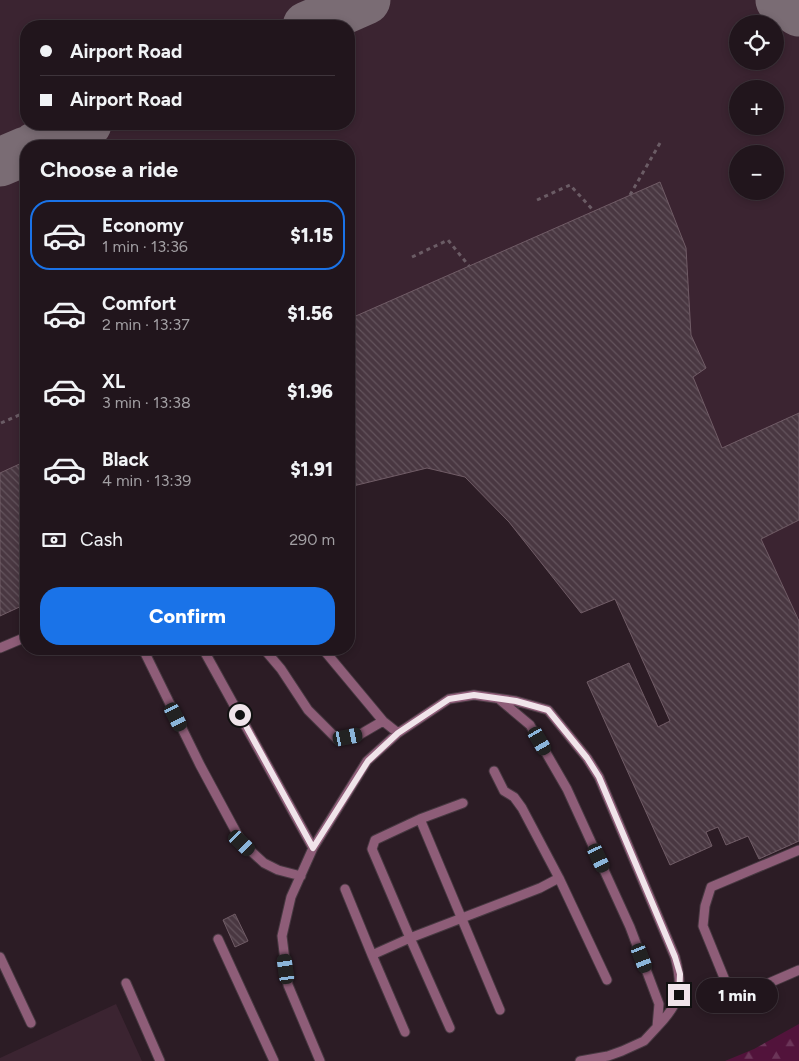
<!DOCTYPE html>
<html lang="en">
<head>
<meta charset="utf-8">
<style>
	:root { --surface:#21151c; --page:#291e25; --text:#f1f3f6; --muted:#a29fa3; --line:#3e343b; --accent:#1a73e8 }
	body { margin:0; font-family:Figtree,sans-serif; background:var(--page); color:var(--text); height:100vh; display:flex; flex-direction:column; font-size:19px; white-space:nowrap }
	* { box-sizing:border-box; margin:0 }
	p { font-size:16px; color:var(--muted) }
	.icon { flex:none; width:28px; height:28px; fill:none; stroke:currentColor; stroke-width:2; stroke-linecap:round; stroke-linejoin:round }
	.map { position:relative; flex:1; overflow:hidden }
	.sheet { position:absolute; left:20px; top:140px; width:335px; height:515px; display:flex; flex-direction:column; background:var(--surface); border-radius:20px; box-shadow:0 2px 8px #0003,0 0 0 1px var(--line) }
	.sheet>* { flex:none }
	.guide { position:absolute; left:20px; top:20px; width:335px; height:110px; border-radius:20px; box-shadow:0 2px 8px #0003,0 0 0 1px var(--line); display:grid; align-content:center; height:110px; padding:0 20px; background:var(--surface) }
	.controls { position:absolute; left:729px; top:15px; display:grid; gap:10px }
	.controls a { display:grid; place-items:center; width:55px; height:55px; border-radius:50%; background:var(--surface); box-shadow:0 2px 8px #0003,0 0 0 1px var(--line); font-size:25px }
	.end { position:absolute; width:22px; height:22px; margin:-11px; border:6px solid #f0e4ea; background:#111; box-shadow:0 0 0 2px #111 }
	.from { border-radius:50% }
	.bubble { position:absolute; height:35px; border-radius:18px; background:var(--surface); box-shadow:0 2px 8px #0003,0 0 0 1px var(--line); font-size:16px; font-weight:800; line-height:35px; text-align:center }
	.car { position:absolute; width:15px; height:30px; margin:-15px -8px; border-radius:6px; box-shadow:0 0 4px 1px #0007; background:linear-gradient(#222 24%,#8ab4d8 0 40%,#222 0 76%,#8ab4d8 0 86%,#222 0) }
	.guide b { display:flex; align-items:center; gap:18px; height:48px; font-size:19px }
	.guide b+b { border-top:1px solid var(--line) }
	.guide i { width:12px; height:12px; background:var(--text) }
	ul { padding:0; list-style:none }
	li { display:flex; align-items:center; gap:15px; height:70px; margin:0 10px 8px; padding:0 10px; border:2px solid transparent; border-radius:20px }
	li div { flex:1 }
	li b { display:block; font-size:19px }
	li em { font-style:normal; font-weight:800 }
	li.active { border-color:var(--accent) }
	li>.icon { width:45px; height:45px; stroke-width:1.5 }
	h2 { padding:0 20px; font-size:22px; line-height:60px }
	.pay { display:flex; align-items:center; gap:12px; height:55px; padding:0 20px; font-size:19px }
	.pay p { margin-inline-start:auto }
	.primary-button { display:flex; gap:10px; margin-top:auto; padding:10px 20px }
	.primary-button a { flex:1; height:58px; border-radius:20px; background:var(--accent); color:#fff; font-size:20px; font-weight:800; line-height:58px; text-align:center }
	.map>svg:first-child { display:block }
</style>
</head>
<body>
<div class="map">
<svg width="799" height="1061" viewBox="0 0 799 1061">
	<defs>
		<pattern id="forest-firs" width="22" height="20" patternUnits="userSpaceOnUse" patternTransform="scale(1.25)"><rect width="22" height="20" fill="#52133b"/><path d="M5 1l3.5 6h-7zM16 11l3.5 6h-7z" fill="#6b3558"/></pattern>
		<pattern id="building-back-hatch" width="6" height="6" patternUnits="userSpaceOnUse" patternTransform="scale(1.25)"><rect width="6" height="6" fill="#493741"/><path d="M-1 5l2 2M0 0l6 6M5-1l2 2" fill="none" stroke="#64545d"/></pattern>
	</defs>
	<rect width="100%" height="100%" fill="#2c1c25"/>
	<path fill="#3b2431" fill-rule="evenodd" d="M0 0H799V841L759 859 749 836 726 845 718 827 706 832 712 846 670 865 587 682 629 663 658 726 670 721 615 599 581 613 509 522 465 477 427 468 349 487V146H26V604L0 616ZM738 24H775V61H738ZM26 26H349V124H26ZM738 89H775V126H738ZM738 154H775V191H738Z
		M116 1004 142 1061H0V1058Z"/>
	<path fill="url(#forest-firs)" d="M799 1024V1061H725L754 1049Z"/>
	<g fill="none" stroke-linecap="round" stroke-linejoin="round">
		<path stroke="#7a6c74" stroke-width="49" d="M780 0 799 12
			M307 26 366 0
			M36 146 87 124
			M0 162 26 151"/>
	</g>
	<path fill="url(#building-back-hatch)" stroke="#705c66" d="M660 182 686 248 691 335 706 368 693 377 722 448 799 413V520L761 539 799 621V841L759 859 748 836 726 845 718 827 706 832 712 846 670 865 587 682 629 663 658 727 670 721 615 599 581 613 509 522 465 477 427 468 349 487V319Z
		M26 461V604L0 616V473Z
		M235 914 248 941 235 947 223 920Z"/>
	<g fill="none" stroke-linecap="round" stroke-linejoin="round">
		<defs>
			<path id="service" d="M0 648 26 637
				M143 649 200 765 242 843 264 863 278 870 301 876
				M203 649 313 848
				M264 649 281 669 308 710 337 739 359 735 383 721
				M323 649 383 721 398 733
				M499 699 530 725 567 789 630 927 659 1004 657 1027 644 1041 622 1051 608 1056 580 1061
				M494 771 504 791 514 797 522 808 559 878
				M463 803 420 819 375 840 372 849 410 938 540 888 559 878 607 980
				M420 819 500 1010
				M799 850 711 887 705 906 703 926 727 985 746 990 769 983 799 970
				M345 889 372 955 410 938 450 1028
				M218 939 274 1061
				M372 955 405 1032
				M0 957 31 1023
				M126 983 160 1061
				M320 1061 288 985 282 936 291 897 313 848 367 761 398 733 449 699 474 695 516 701 548 710 587 758 599 777 675 957C684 990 680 1003 657 1027"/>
		</defs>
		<use href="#service" stroke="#473841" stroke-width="11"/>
		<path stroke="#6b5c65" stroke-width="3" stroke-dasharray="4 4" stroke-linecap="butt" d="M630 195 660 143
			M537 200 570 185 593 210
			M412 257 448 240 469 266
			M1 423 26 412"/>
		<use href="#service" stroke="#8e5d78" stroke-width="9"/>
	</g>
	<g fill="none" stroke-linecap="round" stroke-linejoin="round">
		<path stroke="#f0e4ea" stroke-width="6" d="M240 715 313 848 368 761 398 733 449 699 474 695 516 701 548 710 587 758 599 777 675 957 680 974 679 995"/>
	</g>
</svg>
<div class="controls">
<a><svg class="icon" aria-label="locate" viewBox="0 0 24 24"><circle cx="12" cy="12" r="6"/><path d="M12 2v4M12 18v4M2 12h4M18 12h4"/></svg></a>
<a>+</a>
<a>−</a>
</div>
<i class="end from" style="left:240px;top:715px"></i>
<i class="end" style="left:679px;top:995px"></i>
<div class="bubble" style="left:696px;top:978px;width:82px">1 min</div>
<i class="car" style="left:176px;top:717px;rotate:153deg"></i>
<i class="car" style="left:348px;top:737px;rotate:79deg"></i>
<i class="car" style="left:540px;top:741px;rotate:150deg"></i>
<i class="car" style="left:242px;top:843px;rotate:134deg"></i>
<i class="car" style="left:599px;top:858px;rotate:155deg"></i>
<i class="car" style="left:642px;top:958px;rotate:159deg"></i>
<i class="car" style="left:286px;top:969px;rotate:352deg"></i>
<div class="guide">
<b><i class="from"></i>Airport Road</b>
<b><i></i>Airport Road</b>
</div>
<section class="sheet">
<h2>Choose a ride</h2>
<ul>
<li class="active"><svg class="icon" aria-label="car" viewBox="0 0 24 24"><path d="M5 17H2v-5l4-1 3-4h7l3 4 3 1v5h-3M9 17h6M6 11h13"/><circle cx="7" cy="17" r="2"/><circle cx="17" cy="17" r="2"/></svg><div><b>Economy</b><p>1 min · 13:36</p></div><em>$1.15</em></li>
<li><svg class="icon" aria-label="car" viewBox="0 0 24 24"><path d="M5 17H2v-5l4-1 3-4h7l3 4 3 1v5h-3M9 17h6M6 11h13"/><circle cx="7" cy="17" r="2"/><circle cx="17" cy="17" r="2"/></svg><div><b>Comfort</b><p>2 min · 13:37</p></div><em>$1.56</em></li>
<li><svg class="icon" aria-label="car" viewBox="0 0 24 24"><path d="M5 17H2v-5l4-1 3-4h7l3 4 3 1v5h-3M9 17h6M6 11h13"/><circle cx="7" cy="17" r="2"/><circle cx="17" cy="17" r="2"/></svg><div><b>XL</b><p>3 min · 13:38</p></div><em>$1.96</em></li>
<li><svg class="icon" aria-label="car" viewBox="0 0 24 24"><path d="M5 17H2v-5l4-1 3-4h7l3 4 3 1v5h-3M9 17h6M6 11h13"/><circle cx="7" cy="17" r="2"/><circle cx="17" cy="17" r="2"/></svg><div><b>Black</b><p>4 min · 13:39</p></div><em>$1.91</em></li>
</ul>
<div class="pay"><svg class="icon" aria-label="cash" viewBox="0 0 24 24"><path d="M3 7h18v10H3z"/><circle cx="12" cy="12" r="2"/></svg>Cash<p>290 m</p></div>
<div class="primary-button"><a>Confirm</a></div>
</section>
</div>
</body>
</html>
